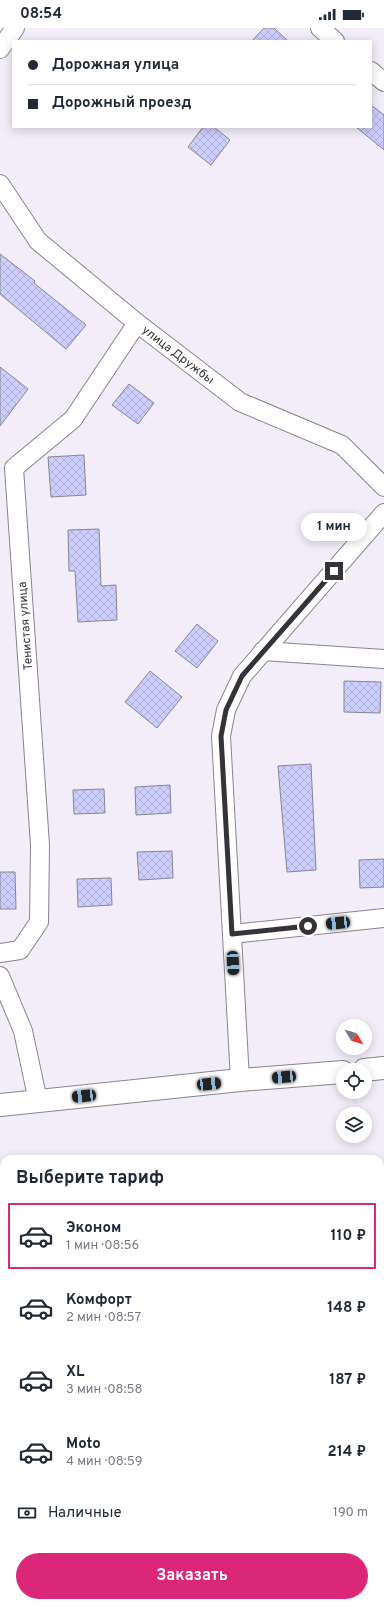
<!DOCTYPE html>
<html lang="ru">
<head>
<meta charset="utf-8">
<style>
	:root { --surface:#fff; --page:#f2f2f3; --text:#1f2937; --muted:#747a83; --line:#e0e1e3; --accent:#db2777 }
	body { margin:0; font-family:Overpass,sans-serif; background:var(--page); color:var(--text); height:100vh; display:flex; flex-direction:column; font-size:15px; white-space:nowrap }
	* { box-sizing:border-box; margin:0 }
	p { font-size:13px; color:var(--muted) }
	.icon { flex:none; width:22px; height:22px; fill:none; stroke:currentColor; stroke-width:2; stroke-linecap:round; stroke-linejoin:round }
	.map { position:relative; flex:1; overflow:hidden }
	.drawer { position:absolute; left:0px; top:1127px; width:384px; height:452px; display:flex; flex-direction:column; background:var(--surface); border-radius:12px 12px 0 0; box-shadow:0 2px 10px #0003 }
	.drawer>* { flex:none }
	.guide { position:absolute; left:12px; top:12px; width:360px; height:88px; border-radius:0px; box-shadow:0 2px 10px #0003; display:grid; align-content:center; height:88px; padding:0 16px; background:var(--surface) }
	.needle { width:26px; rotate:128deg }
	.tools { position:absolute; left:336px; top:991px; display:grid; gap:8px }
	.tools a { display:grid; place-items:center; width:36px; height:36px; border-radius:50%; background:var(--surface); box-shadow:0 2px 10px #0003; font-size:20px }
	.end { position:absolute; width:18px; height:18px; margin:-9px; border:5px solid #353337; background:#fff; box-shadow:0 0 0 2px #fff }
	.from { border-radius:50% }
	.bubble { position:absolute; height:28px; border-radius:14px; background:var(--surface); box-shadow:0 2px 10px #0003; font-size:13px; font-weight:700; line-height:28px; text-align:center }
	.car { position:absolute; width:12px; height:24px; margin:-12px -6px; border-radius:5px; box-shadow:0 0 3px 1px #0007; background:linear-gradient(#222 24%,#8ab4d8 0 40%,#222 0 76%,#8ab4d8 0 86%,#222 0) }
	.guide b { display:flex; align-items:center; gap:14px; height:38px; font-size:15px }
	.guide b+b { border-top:1px solid var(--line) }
	.guide i { width:10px; height:10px; background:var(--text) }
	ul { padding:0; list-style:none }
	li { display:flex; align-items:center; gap:12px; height:66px; margin:0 8px 6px; padding:0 8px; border:2px solid transparent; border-radius:0px }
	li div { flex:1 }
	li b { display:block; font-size:15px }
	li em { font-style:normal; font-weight:700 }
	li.current { border-color:var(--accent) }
	li>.icon { width:36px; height:36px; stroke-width:1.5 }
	h2 { padding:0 16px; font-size:18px; line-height:48px }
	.pay { display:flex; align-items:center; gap:10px; height:44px; padding:0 16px; font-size:15px }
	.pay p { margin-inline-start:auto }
	.cta { display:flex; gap:8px; margin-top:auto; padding:8px 16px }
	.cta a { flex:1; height:46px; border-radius:24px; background:var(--accent); color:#fff; font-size:16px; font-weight:700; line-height:46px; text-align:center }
	.status { display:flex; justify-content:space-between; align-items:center; height:28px; padding:0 20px; background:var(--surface); direction:ltr }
	.status svg { height:11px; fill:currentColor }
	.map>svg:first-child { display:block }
</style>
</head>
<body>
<div class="status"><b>08:54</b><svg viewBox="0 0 49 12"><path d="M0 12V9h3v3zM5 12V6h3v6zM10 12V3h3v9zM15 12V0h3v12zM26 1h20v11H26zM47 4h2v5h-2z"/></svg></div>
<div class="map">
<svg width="384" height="1579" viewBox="0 0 384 1579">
	<defs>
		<pattern id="building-cross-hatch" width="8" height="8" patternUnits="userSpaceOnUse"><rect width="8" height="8" fill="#cccefd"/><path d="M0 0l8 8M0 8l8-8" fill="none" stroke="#b0b1d9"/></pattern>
	</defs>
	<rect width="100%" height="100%" fill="#f2edf8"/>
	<path fill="url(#building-cross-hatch)" stroke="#868690" d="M264 0H274L288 13H252Z
		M371 77 384 87V122L356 99H371Z
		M203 99H214L230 112 211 137 188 119Z
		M0 226 35 253 34 255 86 297 66 321 0 266Z
		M0 339 28 361 0 398Z
		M129 356 154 375 138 396 112 377Z
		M84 427 86 467 51 469 48 429Z
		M99 501 101 558 116 557 117 592 78 594 75 543H69L68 502Z
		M197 596 218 613 197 640 175 623Z
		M150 643 182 669 157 700 125 674Z
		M344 653 381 654 380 685 344 684Z
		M311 736 316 842 287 844 278 738Z
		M170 757 171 785 136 787 135 759Z
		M104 761 105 785 74 786 73 762Z
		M172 823 173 850 139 852 137 824Z
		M384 831V859L360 860 359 832Z
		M0 844H15L16 881H0Z
		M111 850 112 877 78 879 77 851Z"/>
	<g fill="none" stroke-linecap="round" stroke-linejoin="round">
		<defs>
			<g id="minor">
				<path d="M320 0 335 13"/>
				<path d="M0 21 15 0"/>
				<path d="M371 43 384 54"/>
				<path id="s1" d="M0 156 38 213 137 295 240 374 342 417 384 459"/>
				<path d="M263 623 384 631"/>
				<path d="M232 906 384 890"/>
				<path d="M0 925 20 922 39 894 40 817 14 440 73 391 137 295"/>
				<path d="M0 948 23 1003 38 1073"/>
				<path d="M240 1052 221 708 226 682 242 648 384 485"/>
				<path d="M380 1258H384"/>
				<path d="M0 1282H4"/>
				<path d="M380 1470H384"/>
				<path d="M0 1495H4"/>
				<path d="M0 1535 4 1579"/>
			</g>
			<path id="secondary" d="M364 1042 384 1040
				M0 1077 240 1052 343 1044"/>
		</defs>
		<use href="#minor" stroke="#88848d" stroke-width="20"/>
		<use href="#secondary" stroke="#88848d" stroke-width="24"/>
		<use href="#minor" stroke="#fff" stroke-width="18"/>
		<use href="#secondary" stroke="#fff" stroke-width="22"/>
	</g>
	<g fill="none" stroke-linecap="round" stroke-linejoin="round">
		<path stroke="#353337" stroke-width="5" d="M308 898 232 906 221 708 226 682 242 648 334 543"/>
	</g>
	<g text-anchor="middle" stroke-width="3" stroke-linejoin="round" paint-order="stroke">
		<g font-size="12" fill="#353337" stroke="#fdfcfe">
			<text dy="4" stroke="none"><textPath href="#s1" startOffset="249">улица Дружбы</textPath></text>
			<text transform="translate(25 598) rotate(-94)" y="4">Тенистая улица</text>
		</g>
	</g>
</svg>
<div class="tools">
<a><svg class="needle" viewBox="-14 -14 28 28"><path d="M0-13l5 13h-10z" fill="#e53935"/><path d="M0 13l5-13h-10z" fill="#747a83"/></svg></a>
<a><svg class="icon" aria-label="locate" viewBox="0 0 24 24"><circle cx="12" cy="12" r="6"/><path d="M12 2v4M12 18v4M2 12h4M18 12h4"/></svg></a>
<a><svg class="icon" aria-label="layers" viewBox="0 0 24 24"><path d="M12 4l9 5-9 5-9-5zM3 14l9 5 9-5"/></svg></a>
</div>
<i class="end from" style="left:308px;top:898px"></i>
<i class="end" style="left:334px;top:543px"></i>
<div class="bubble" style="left:301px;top:485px;width:66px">1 мин</div>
<i class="car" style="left:338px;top:895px;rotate:264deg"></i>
<i class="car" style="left:233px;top:935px;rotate:177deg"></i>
<i class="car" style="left:284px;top:1049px;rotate:265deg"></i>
<i class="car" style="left:209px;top:1056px;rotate:84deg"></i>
<i class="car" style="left:84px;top:1068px;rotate:264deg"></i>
<div class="guide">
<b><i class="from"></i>Дорожная улица</b>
<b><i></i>Дорожный проезд</b>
</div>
<section class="drawer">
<h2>Выберите тариф</h2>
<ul>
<li class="current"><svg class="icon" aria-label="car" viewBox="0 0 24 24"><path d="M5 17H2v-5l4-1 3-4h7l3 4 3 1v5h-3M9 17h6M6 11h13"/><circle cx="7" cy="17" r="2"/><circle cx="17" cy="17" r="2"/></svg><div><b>Эконом</b><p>1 мин · 08:56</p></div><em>110 ₽</em></li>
<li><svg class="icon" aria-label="car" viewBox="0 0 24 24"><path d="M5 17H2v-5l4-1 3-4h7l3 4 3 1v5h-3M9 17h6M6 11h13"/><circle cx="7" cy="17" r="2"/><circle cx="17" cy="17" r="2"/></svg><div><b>Комфорт</b><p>2 мин · 08:57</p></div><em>148 ₽</em></li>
<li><svg class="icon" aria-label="car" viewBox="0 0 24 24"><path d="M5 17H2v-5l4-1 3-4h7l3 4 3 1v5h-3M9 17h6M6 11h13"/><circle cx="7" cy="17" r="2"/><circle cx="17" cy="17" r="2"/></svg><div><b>XL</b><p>3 мин · 08:58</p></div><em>187 ₽</em></li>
<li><svg class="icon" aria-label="car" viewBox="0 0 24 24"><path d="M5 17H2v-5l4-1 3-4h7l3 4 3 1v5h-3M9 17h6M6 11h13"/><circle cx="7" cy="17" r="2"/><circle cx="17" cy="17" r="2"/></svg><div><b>Moto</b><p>4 мин · 08:59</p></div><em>214 ₽</em></li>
</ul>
<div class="pay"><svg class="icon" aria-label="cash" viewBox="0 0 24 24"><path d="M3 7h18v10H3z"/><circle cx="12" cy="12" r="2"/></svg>Наличные<p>190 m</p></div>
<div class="cta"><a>Заказать</a></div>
</section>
</div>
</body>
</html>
